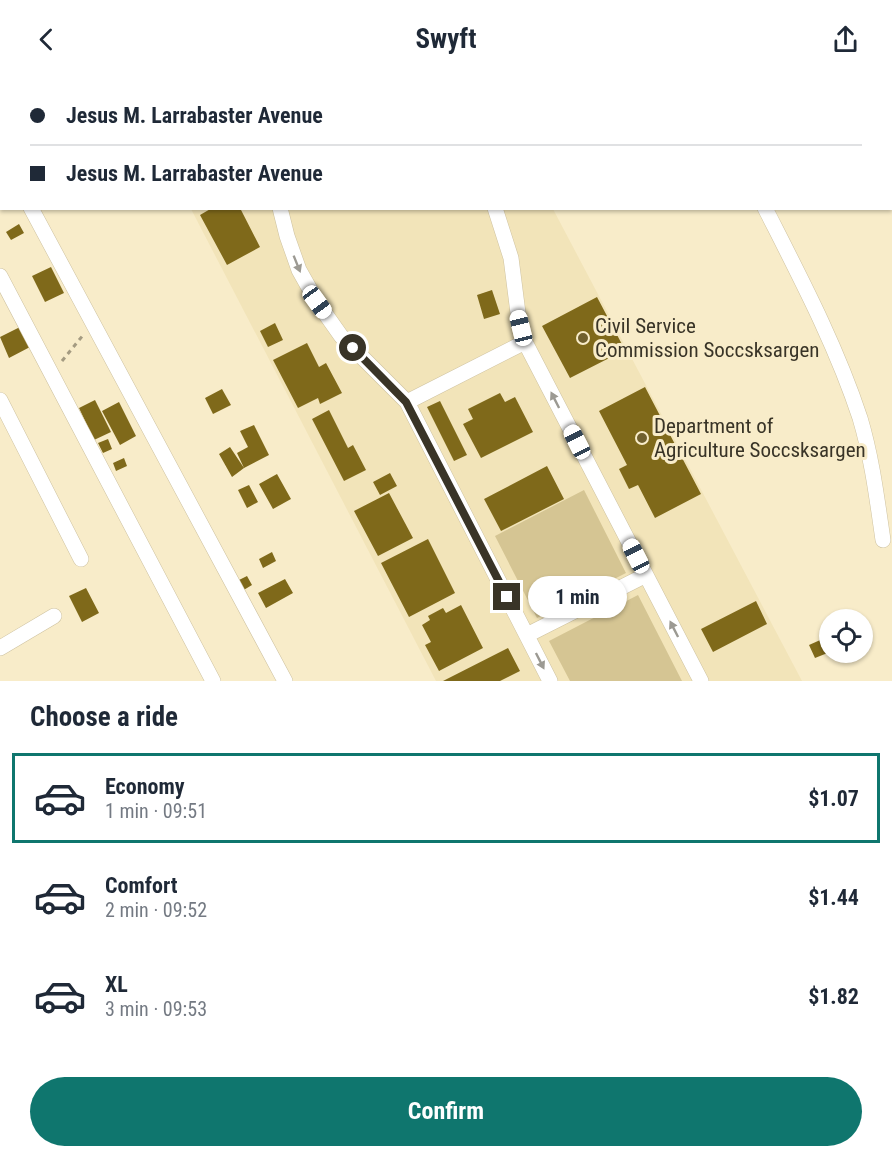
<!DOCTYPE html>
<html lang="en">
<head>
<meta charset="utf-8">
<style>
	:root { --surface:#fff; --page:#f2f2f3; --text:#1f2937; --muted:#747a83; --line:#e0e1e3; --accent:#0f766e }
	body { margin:0; font-family:"Roboto Condensed",sans-serif; background:var(--page); color:var(--text); height:100vh; display:flex; flex-direction:column; font-size:22px; white-space:nowrap }
	* { box-sizing:border-box; margin:0 }
	p { font-size:20px; color:var(--muted) }
	.icon { flex:none; width:33px; height:33px; fill:none; stroke:currentColor; stroke-width:2; stroke-linecap:round; stroke-linejoin:round }
	.map { position:relative; height:603px; overflow:hidden }
	.sheet { display:flex; flex-direction:column; background:var(--surface); flex:1 }
	.sheet>* { flex:none }
	.top-card { position:absolute; left:0px; top:0px; width:892px; height:132px; box-shadow:0 2px 4px #0004; display:grid; align-content:center; height:132px; padding:0 30px; background:var(--surface) }
	.fabs { position:absolute; left:819px; top:531px; display:grid; gap:12px }
	.fabs a { display:grid; place-items:center; width:54px; height:54px; border-radius:50%; background:var(--surface); box-shadow:0 2px 4px #0004; font-size:30px }
	.end { position:absolute; width:27px; height:27px; margin:-14px; border:8px solid #393427; background:#fff; box-shadow:0 0 0 3px #fff }
	.from { border-radius:50% }
	.bubble { position:absolute; height:42px; border-radius:21px; background:var(--surface); box-shadow:0 2px 4px #0004; font-size:20px; font-weight:700; line-height:42px; text-align:center }
	.car { position:absolute; width:18px; height:36px; margin:-18px -9px; border-radius:8px; box-shadow:0 0 4px 2px #0007; background:linear-gradient(#fff 24%,#345 0 40%,#fff 0 76%,#345 0 86%,#fff 0) }
	.top-card b { display:flex; align-items:center; gap:21px; height:57px; font-size:22px }
	.top-card b+b { border-top:2px solid var(--line) }
	.top-card i { width:15px; height:15px; background:var(--text) }
	ul { padding:0; list-style:none }
	li { display:flex; align-items:center; gap:18px; height:90px; margin:0 12px 9px; padding:0 18px; border:3px solid transparent; border-radius:0px }
	li div { flex:1 }
	li b { display:block; font-size:22px }
	li em { font-style:normal; font-weight:700 }
	li.selected { border-color:var(--accent) }
	li>.icon { width:54px; height:54px; stroke-width:1.5 }
	h2 { padding:0 30px; font-size:27px; line-height:72px }
	.cta { display:flex; gap:12px; margin-top:auto; padding:12px 30px }
	.cta a { flex:1; height:69px; border-radius:36px; background:var(--accent); color:#fff; font-size:24px; font-weight:700; line-height:69px; text-align:center }
	header { display:flex; justify-content:space-between; align-items:center; height:78px; padding:0 30px; background:var(--surface); font-size:27px; font-weight:700 }
	.map>svg:first-child { display:block }
</style>
</head>
<body>
<header><svg class="icon" aria-label="back" viewBox="0 0 24 24"><path d="M15 5l-7 7 7 7"/></svg>Swyft<svg class="icon" aria-label="share" viewBox="0 0 24 24"><path d="M12 15V3M7 8l5-5 5 5M5 13v7h14v-7"/></svg></header>
<div class="map">
<svg width="892" height="603" viewBox="0 0 892 603">
	<rect width="100%" height="100%" fill="#f8ecc9"/>
	<path fill="#f2e4b9" d="M123 0H485V1L124 2Z
		M191 131H553L802 603H436Z"/>
	<path fill="#d5c593" d="M584 412 626 495 537 540 495 458Z
		M638 517 682 603H570L549 563Z"/>
	<path fill="#7f691a" d="M212 130H240L260 169 227 187 200 137Z
		M19 146 24 155 11 162 6 154Z
		M51 189 64 215 45 224 32 198Z
		M492 212 500 236 484 241 477 217Z
		M597 219 625 272 570 300 542 248Z
		M275 245 283 262 268 269 260 253Z
		M20 249 30 269 9 280 0 259Z
		M307 265 319 289 326 285 342 315 320 326 318 320 298 330 273 282Z
		M645 309 701 416 655 440 638 407 629 411 619 391 627 387 599 333Z
		M222 311 231 327 213 336 205 320Z
		M500 315 505 324 515 319 533 354 481 380 463 346 473 341 468 331Z
		M95 322 111 354 94 362 79 330Z
		M440 323 467 377 454 383 427 329Z
		M119 324 136 358 120 367 102 333Z
		M329 332 348 370 353 367 366 392 344 403 312 341Z
		M254 347 269 377 244 390 237 375 248 369 240 353Z
		M108 361 112 371 103 375 98 365Z
		M230 369 244 390 232 399 219 376Z
		M124 380 127 388 116 393 113 385Z
		M547 388 564 421 501 453 484 421Z
		M390 395 397 408 380 417 373 404Z
		M277 396 291 421 273 431 259 406Z
		M249 407 258 424 247 430 238 412Z
		M389 415 413 460 378 478 354 433Z
		M428 461 455 515 409 539 381 485Z
		M272 474 276 483 263 490 259 481Z
		M247 498 252 507 242 513 237 503Z
		M285 501 293 515 266 530 258 515Z
		M86 510 99 535 82 544 69 518Z
		M756 523 767 546 713 574 701 551Z
		M461 527 483 570 439 593 425 567 431 564 422 547 430 542 428 538 443 530 446 535Z
		M827 559 830 564V574L815 580 809 567Z
		M508 570 520 593 500 603H443Z"/>
	<g fill="none" stroke-linecap="round" stroke-linejoin="round">
		<defs>
			<path id="minor" d="M86 0 87 2
				M234 0 235 2
				M388 0 390 2
				M632 0 633 2
				M700 0 701 2
				M304 2 307 0
				M598 2 601 0
				M0 70 2 73
				M31 130 285 603
				M280 130 287 158 299 192 317 224 341 258 407 324 550 603
				M495 130 511 180 518 235 525 264 701 603
				M765 130C800 199 836 267 860 340 872 380 877 421 883 462
				M0 198 213 603
				M0 322 81 481
				M407 324 525 264
				M527 557 646 497
				M0 570 54 538"/>
		</defs>
		<use href="#minor" stroke="#cec2a0" stroke-width="16"/>
		<path stroke="#a49b81" stroke-width="3" stroke-dasharray="4.5 4.5" stroke-linecap="butt" d="M62 283 84 256"/>
		<use href="#minor" stroke="#fff" stroke-width="15"/>
	</g>
	<defs><path id="oneway-solid" d="M-6-.8H1V-3.2L6.5 0L1 3.2V.8H-6Z" transform="scale(1.5)"/></defs>
	<g fill="#9c9a93">
		<use href="#oneway-solid" transform="translate(297 186) rotate(68)"/>
		<use href="#oneway-solid" transform="translate(555 322) rotate(-117)"/>
		<use href="#oneway-solid" transform="translate(674 551) rotate(-117)"/>
		<use href="#oneway-solid" transform="translate(540 583) rotate(63)"/>
	</g>
	<g fill="none" stroke-linecap="round" stroke-linejoin="round">
		<path stroke="#393427" stroke-width="8" d="M353 270 406 324 507 519"/>
	</g>
	<g fill="#70602e" stroke="#f8ecc9" stroke-width="2">
		<circle cx="583" cy="260" r="6"/>
		<circle cx="642" cy="360" r="6"/>
	</g>
	<g text-anchor="middle" stroke-width="6" stroke-linejoin="round" paint-order="stroke">
		<g font-size="21" fill="#393427" stroke="#f8ecc9" text-anchor="start">
			<text x="595" y="255">Civil Service<tspan x="595" dy="24">Commission Soccsksargen</tspan></text>
			<text x="654" y="355">Department of<tspan x="654" dy="24">Agriculture Soccsksargen</tspan></text>
		</g>
	</g>
</svg>
<div class="fabs">
<a><svg class="icon" aria-label="locate" viewBox="0 0 24 24"><circle cx="12" cy="12" r="6"/><path d="M12 2v4M12 18v4M2 12h4M18 12h4"/></svg></a>
</div>
<i class="end from" style="left:353px;top:270px"></i>
<i class="end" style="left:507px;top:519px"></i>
<div class="bubble" style="left:528px;top:498px;width:99px">1 min</div>
<i class="car" style="left:317px;top:224px;rotate:144deg"></i>
<i class="car" style="left:521px;top:250px;rotate:346deg"></i>
<i class="car" style="left:577px;top:364px;rotate:333deg"></i>
<i class="car" style="left:636px;top:478px;rotate:333deg"></i>
<div class="top-card">
<b><i class="from"></i>Jesus M. Larrabaster Avenue</b>
<b><i></i>Jesus M. Larrabaster Avenue</b>
</div>
</div>
<section class="sheet">
<h2>Choose a ride</h2>
<ul>
<li class="selected"><svg class="icon" aria-label="car" viewBox="0 0 24 24"><path d="M5 17H2v-5l4-1 3-4h7l3 4 3 1v5h-3M9 17h6M6 11h13"/><circle cx="7" cy="17" r="2"/><circle cx="17" cy="17" r="2"/></svg><div><b>Economy</b><p>1 min · 09:51</p></div><em>$1.07</em></li>
<li><svg class="icon" aria-label="car" viewBox="0 0 24 24"><path d="M5 17H2v-5l4-1 3-4h7l3 4 3 1v5h-3M9 17h6M6 11h13"/><circle cx="7" cy="17" r="2"/><circle cx="17" cy="17" r="2"/></svg><div><b>Comfort</b><p>2 min · 09:52</p></div><em>$1.44</em></li>
<li><svg class="icon" aria-label="car" viewBox="0 0 24 24"><path d="M5 17H2v-5l4-1 3-4h7l3 4 3 1v5h-3M9 17h6M6 11h13"/><circle cx="7" cy="17" r="2"/><circle cx="17" cy="17" r="2"/></svg><div><b>XL</b><p>3 min · 09:53</p></div><em>$1.82</em></li>
</ul>
<div class="cta"><a>Confirm</a></div>
</section>
</body>
</html>
